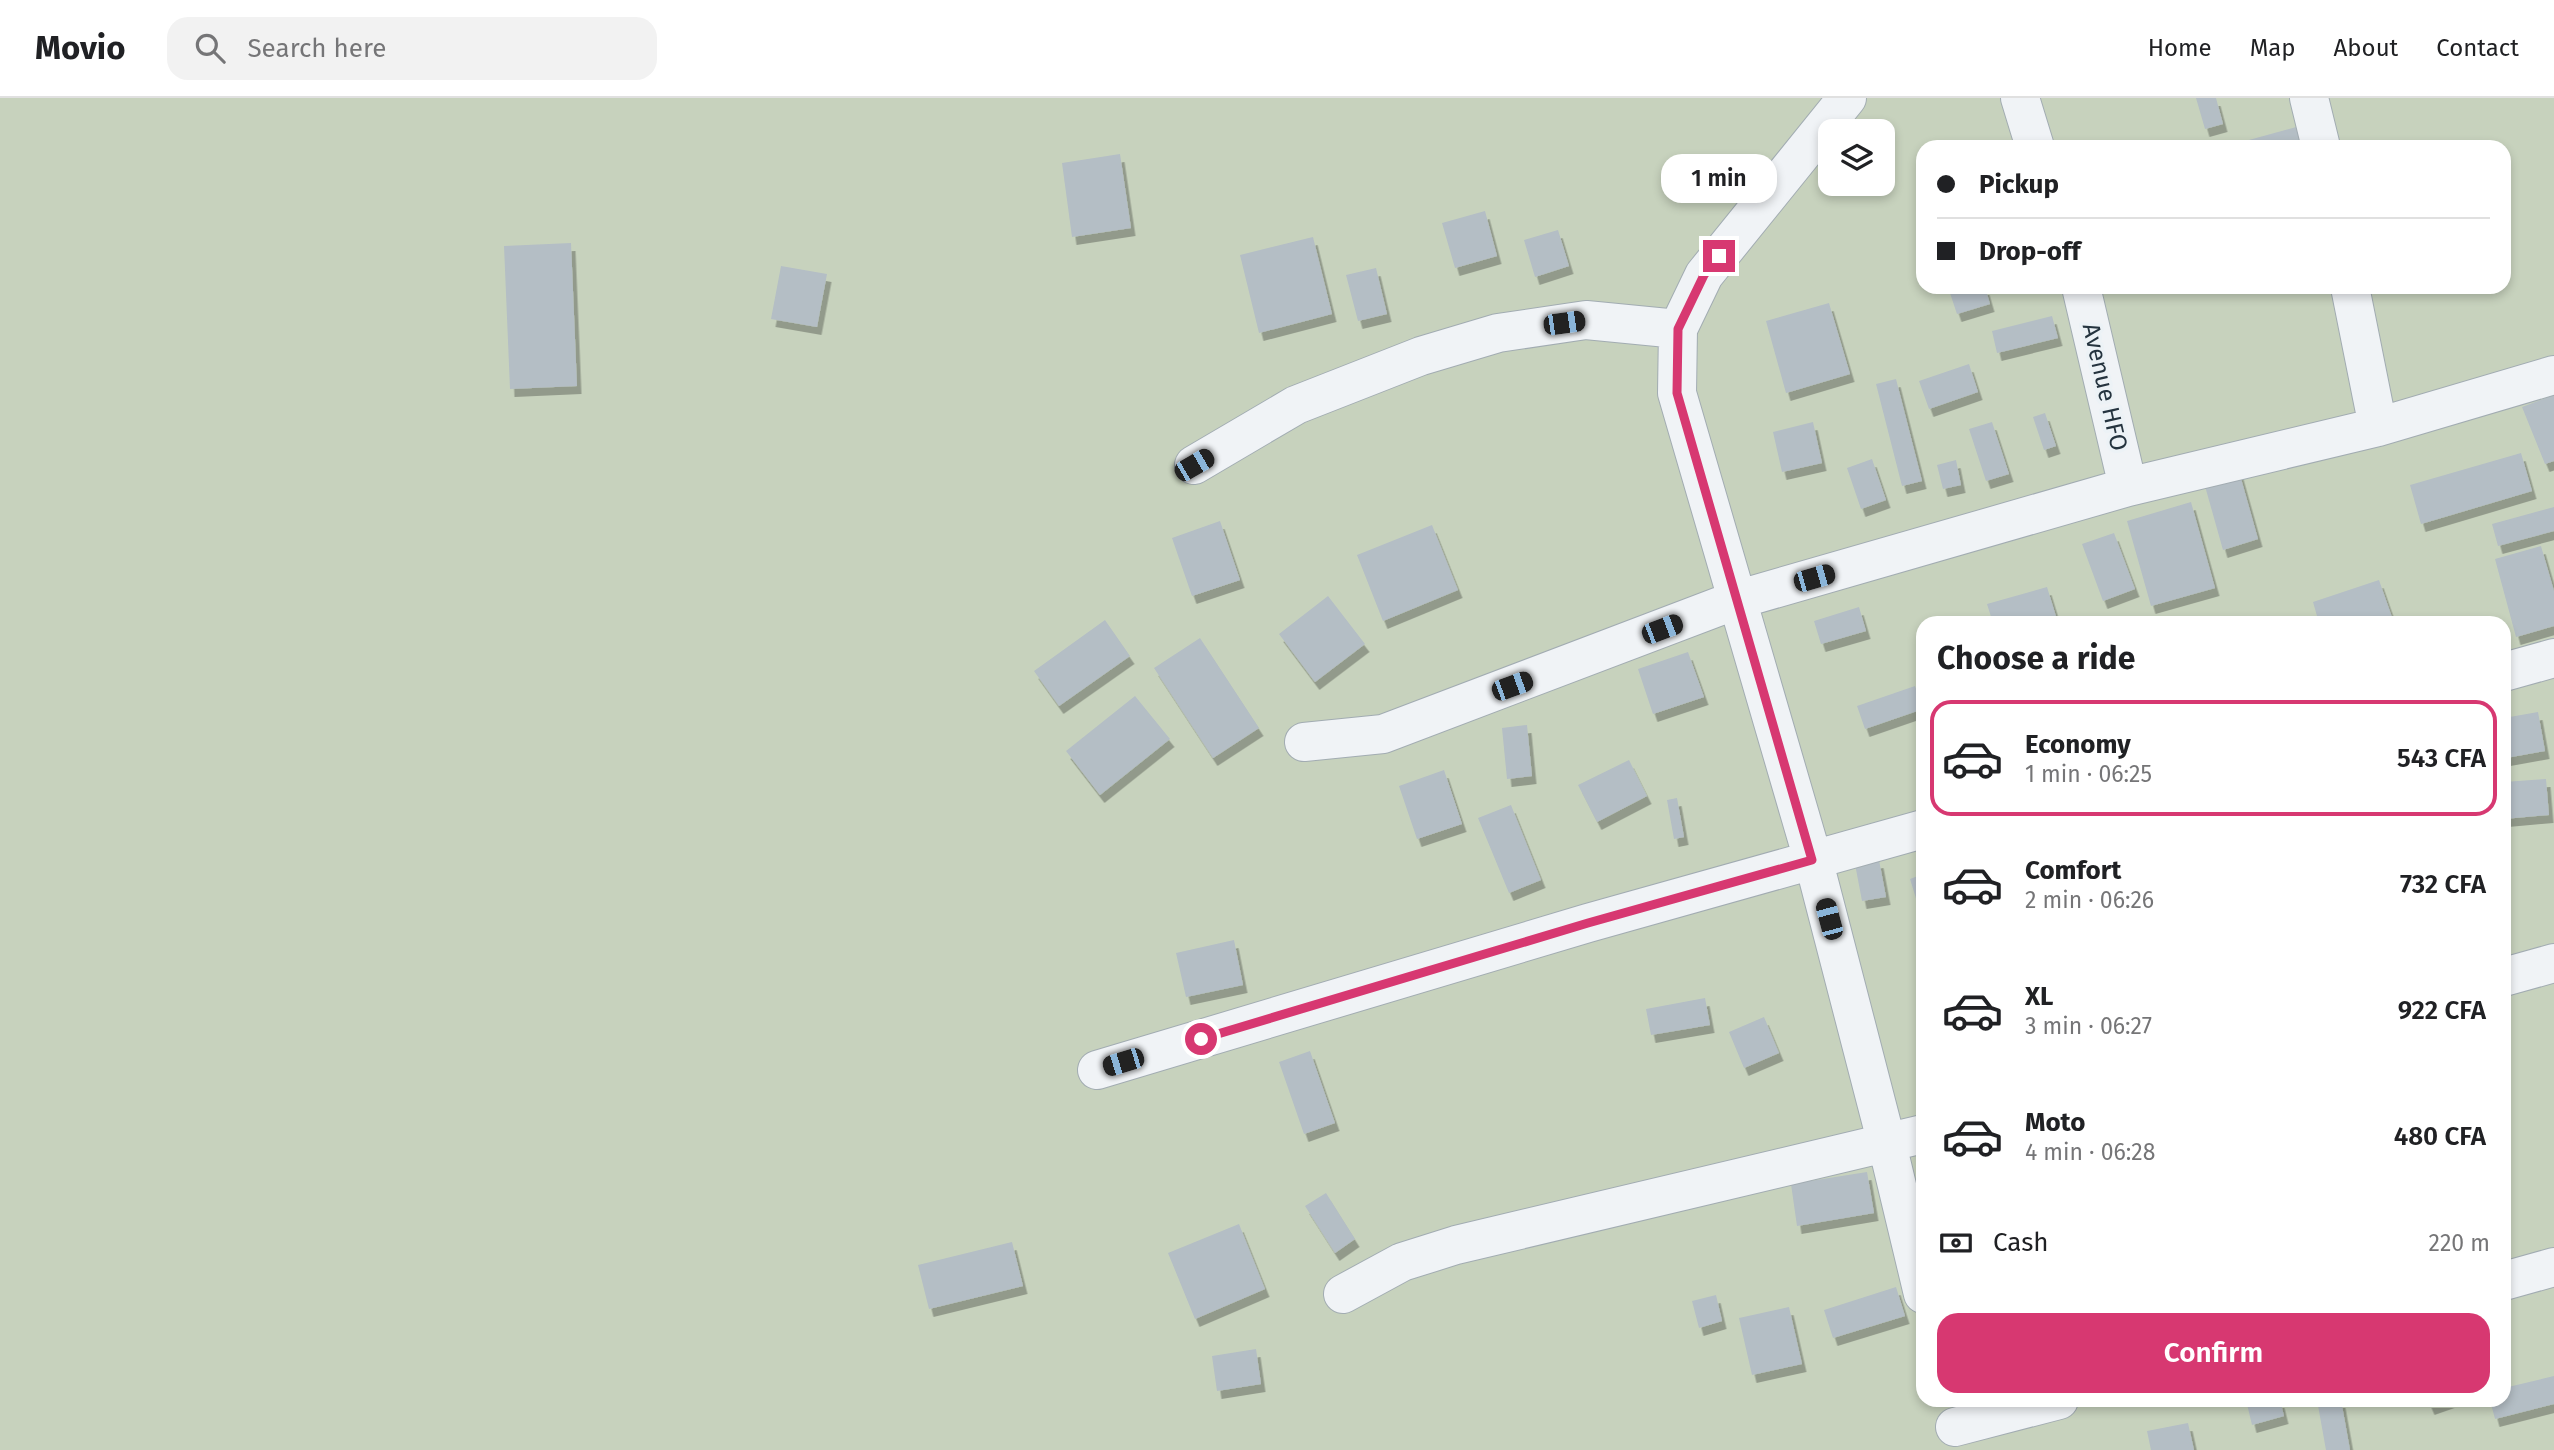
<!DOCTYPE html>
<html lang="en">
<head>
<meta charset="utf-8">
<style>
	:root { --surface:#fff; --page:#f2f2f2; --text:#202124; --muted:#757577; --line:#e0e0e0; --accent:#d73871 }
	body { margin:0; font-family:"Fira Sans",sans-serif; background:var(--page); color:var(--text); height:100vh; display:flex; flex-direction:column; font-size:26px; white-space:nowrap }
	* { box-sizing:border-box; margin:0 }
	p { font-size:23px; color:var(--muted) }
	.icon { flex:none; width:38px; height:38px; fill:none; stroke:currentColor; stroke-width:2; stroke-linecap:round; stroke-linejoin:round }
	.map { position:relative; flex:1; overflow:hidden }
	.sheet { position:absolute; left:1916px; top:518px; width:595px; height:791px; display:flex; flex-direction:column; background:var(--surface); border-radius:21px; box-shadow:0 4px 10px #0003 }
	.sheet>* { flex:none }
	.hud { position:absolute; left:1916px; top:42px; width:595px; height:154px; border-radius:21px; box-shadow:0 4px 10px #0003; display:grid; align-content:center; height:154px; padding:0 21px; background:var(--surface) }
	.controls { position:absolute; left:1818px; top:21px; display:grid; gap:14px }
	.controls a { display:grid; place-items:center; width:77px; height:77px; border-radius:14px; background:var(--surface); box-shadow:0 4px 10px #0003; font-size:35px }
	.end { position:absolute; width:32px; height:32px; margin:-16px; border:9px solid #d73871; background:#fff; box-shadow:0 0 0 4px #fff }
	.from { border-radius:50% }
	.bubble { position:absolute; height:49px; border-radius:21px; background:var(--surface); box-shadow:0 4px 10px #0003; font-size:23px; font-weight:600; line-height:49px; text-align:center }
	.car { position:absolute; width:21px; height:42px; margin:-21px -10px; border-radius:9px; box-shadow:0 0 5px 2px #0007; background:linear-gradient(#222 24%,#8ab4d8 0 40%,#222 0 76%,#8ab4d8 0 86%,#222 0) }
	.hud b { display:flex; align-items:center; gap:24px; height:66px; font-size:26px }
	.hud b+b { border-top:2px solid var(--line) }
	.hud i { width:18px; height:18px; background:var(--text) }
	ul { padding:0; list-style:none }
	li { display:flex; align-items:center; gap:21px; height:116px; margin:0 14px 10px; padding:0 7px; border:4px solid transparent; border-radius:21px }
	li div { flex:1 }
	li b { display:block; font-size:26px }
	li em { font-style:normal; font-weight:600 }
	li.active { border-color:var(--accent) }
	li>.icon { width:63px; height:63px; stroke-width:1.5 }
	h2 { padding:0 21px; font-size:32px; line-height:84px }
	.pay { display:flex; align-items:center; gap:18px; height:77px; padding:0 21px; font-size:26px }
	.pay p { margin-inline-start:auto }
	.button { display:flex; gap:14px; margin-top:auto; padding:14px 21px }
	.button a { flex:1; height:80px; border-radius:21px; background:var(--accent); color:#fff; font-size:28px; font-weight:600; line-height:80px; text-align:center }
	header { display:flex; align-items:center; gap:42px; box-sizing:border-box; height:98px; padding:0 35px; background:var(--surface); border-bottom:2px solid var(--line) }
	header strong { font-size:33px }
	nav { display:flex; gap:38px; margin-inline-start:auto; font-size:24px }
	.search { width:490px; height:63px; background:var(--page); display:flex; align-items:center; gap:18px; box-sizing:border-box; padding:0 24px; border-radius:21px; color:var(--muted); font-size:26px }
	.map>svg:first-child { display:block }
</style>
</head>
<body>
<header>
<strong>Movio</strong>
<div class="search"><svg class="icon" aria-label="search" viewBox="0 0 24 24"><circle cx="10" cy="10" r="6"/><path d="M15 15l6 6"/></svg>Search here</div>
<nav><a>Home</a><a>Map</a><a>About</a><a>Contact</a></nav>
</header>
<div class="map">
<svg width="2554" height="1352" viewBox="0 0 2554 1352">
	<defs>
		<filter id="shadow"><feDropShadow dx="4.5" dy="8" stdDeviation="0" flood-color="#0004"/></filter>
	</defs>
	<rect width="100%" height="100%" fill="#dde4e8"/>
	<path fill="#c7d2bd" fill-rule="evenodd" d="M0 0H2554V1352H0ZM1830 33H1883V86H1830ZM1923 49H2504V189H1923ZM1923 525H2504V1302H1923Z"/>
	<path fill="#b4bec5" filter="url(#shadow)" d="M2196 0H2216L2223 26 2205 31Z
		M2300 28 2306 49H2227V48Z
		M1120 56 1131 130 1072 139 1062 65Z
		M1485 113 1497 158 1455 170 1442 125Z
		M1558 132 1569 168 1535 179 1524 142Z
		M1313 139 1332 216 1259 235 1240 157Z
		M571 145 577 288 510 291 504 148Z
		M781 168 827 176 817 229 771 221Z
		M1376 170 1387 216 1358 223 1346 177Z
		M1948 189H1985L1990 206 1957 216Z
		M1829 205 1850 276 1786 295 1766 223Z
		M2052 218 2058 240 1997 255 1992 233Z
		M1969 266 1978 294 1929 311 1919 283Z
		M1896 281 1922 383 1902 388 1876 286Z
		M2554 297V363L2545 366 2522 309Z
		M2045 315 2056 348 2044 352 2033 319Z
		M1813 324 1822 365 1782 374 1773 334Z
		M1992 324 2009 376 1986 383 1969 331Z
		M2521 355 2532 393 2421 426 2410 387Z
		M1872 361 1886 402 1861 411 1847 370Z
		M1956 362 1961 387 1943 391 1937 367Z
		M2238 370 2258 441 2223 452 2203 381Z
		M2191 404 2215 490 2151 508 2127 423Z
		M2554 409V433L2498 448 2492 426Z
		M1220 423 1240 482 1192 498 1172 440Z
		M1432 427 1458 492 1383 523 1357 457Z
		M2114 435 2135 491 2103 503 2082 446Z
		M2541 448 2554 493V528L2516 539 2495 461Z
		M2379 482 2394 525H2319L2313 504Z
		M2047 489 2058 525H1993L1987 506Z
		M1328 498 1365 546 1315 584 1279 536Z
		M1859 509 1866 533 1821 546 1814 523Z
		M1105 522 1130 558 1059 608 1034 573Z
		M1200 540 1259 630 1213 660 1154 570Z
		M1688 554 1704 599 1653 616 1638 571Z
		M1915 588 1923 611 1865 631 1857 608Z
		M1135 598 1170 641 1100 697 1066 653Z
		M2538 614 2545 653 2506 660 2504 620Z
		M1527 627 1532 678 1507 681 1502 630Z
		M1629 662 1647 698 1597 724 1578 687Z
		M1444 672 1462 726 1417 741 1399 688Z
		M2546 681 2549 717 2504 721V684Z
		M1677 700 1684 739 1674 741 1667 702Z
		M1511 707 1541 782 1509 795 1478 720Z
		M1879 762 1886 799 1862 803 1855 766Z
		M1923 776V823L1910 781Z
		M1234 842 1243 887 1186 899 1176 855Z
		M1705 900 1710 927 1651 937 1646 911Z
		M1764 919 1779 955 1744 970 1729 934Z
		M1310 953 1335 1025 1304 1036 1279 964Z
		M1867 1074 1874 1115 1797 1128 1791 1086Z
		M1326 1095 1355 1141 1335 1155 1305 1108Z
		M1239 1126 1265 1191 1195 1221 1168 1155Z
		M1012 1144 1023 1188 929 1211 918 1167Z
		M1896 1189 1905 1218 1833 1240 1824 1212Z
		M1716 1197 1722 1223 1699 1230 1692 1203Z
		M1789 1209 1802 1266 1752 1277 1739 1220Z
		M1256 1251 1261 1286 1217 1293 1212 1258Z
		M2554 1278V1306L2495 1321 2490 1302H2504V1290Z
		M2246 1302H2280L2284 1318 2252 1327Z
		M2317 1302H2341L2350 1352H2326Z
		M2427 1302H2450L2430 1309Z
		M2188 1325 2194 1352H2151L2147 1333Z"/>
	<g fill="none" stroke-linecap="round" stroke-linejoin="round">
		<defs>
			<path id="minor" d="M1847 0 1704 177 1678 231 1677 295 1816 772 1887 1046 1923 1196
				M2020 0 2035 49
				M2309 0 2321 49
				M2081 189 2128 389
				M2350 189 2378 329
				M1194 367 1296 307 1421 258 1498 235 1586 222 1678 231
				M2504 574 2554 560
				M1304 644 1383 636 1736 502 2128 389 2378 329 2554 277
				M2504 879 2554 865
				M1097 972 1588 825 1923 731
				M2504 1183 2554 1169
				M1343 1196 1402 1164 1456 1147 1923 1036
				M1955 1329 2059 1302"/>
		</defs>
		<use href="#minor" stroke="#a2acb2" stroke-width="40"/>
		<use href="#minor" stroke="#f0f3f6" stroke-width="38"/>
	</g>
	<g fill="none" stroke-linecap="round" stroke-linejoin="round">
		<path stroke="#d73871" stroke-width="9" d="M1201 941 1588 825 1812 762 1677 295 1678 231 1704 177 1719 158"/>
	</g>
	<g text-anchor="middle" stroke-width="7" stroke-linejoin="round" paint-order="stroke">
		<g font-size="24" fill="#25343f" stroke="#ecf2f6">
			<text transform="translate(2105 289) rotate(77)" y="8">Avenue HFO</text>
		</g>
	</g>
</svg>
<div class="controls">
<a><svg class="icon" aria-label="layers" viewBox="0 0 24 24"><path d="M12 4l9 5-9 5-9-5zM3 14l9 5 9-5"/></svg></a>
</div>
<i class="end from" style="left:1201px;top:941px"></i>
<i class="end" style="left:1719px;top:158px"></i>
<div class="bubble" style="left:1661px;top:56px;width:116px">1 min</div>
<i class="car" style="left:1564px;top:225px;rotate:82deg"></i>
<i class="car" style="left:1194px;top:367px;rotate:60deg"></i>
<i class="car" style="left:1814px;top:480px;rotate:74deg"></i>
<i class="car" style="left:1662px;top:531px;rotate:69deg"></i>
<i class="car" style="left:1512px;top:588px;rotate:70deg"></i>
<i class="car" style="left:1829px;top:821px;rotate:345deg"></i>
<i class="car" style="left:1123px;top:964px;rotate:253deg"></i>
<div class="hud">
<b><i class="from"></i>Pickup</b>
<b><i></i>Drop-off</b>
</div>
<section class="sheet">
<h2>Choose a ride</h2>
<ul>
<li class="active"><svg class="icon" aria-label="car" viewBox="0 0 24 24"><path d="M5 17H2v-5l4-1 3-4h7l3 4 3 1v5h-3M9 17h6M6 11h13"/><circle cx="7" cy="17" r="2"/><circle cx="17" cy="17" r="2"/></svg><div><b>Economy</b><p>1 min · 06:25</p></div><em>543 CFA</em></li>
<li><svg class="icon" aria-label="car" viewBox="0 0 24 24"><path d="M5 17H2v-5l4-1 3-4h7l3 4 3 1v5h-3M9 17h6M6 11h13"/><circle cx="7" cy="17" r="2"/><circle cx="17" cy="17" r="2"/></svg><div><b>Comfort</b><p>2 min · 06:26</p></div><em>732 CFA</em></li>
<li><svg class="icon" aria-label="car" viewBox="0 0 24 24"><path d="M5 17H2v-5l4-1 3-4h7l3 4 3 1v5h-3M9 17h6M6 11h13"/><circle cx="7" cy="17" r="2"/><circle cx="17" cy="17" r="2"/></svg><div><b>XL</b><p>3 min · 06:27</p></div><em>922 CFA</em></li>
<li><svg class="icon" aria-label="car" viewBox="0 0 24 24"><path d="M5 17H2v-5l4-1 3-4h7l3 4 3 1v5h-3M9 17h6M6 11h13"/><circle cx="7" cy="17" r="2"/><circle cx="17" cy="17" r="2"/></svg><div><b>Moto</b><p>4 min · 06:28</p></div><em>480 CFA</em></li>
</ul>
<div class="pay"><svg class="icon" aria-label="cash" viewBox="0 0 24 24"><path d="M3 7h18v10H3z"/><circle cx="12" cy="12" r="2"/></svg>Cash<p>220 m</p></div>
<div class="button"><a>Confirm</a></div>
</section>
</div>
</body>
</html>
